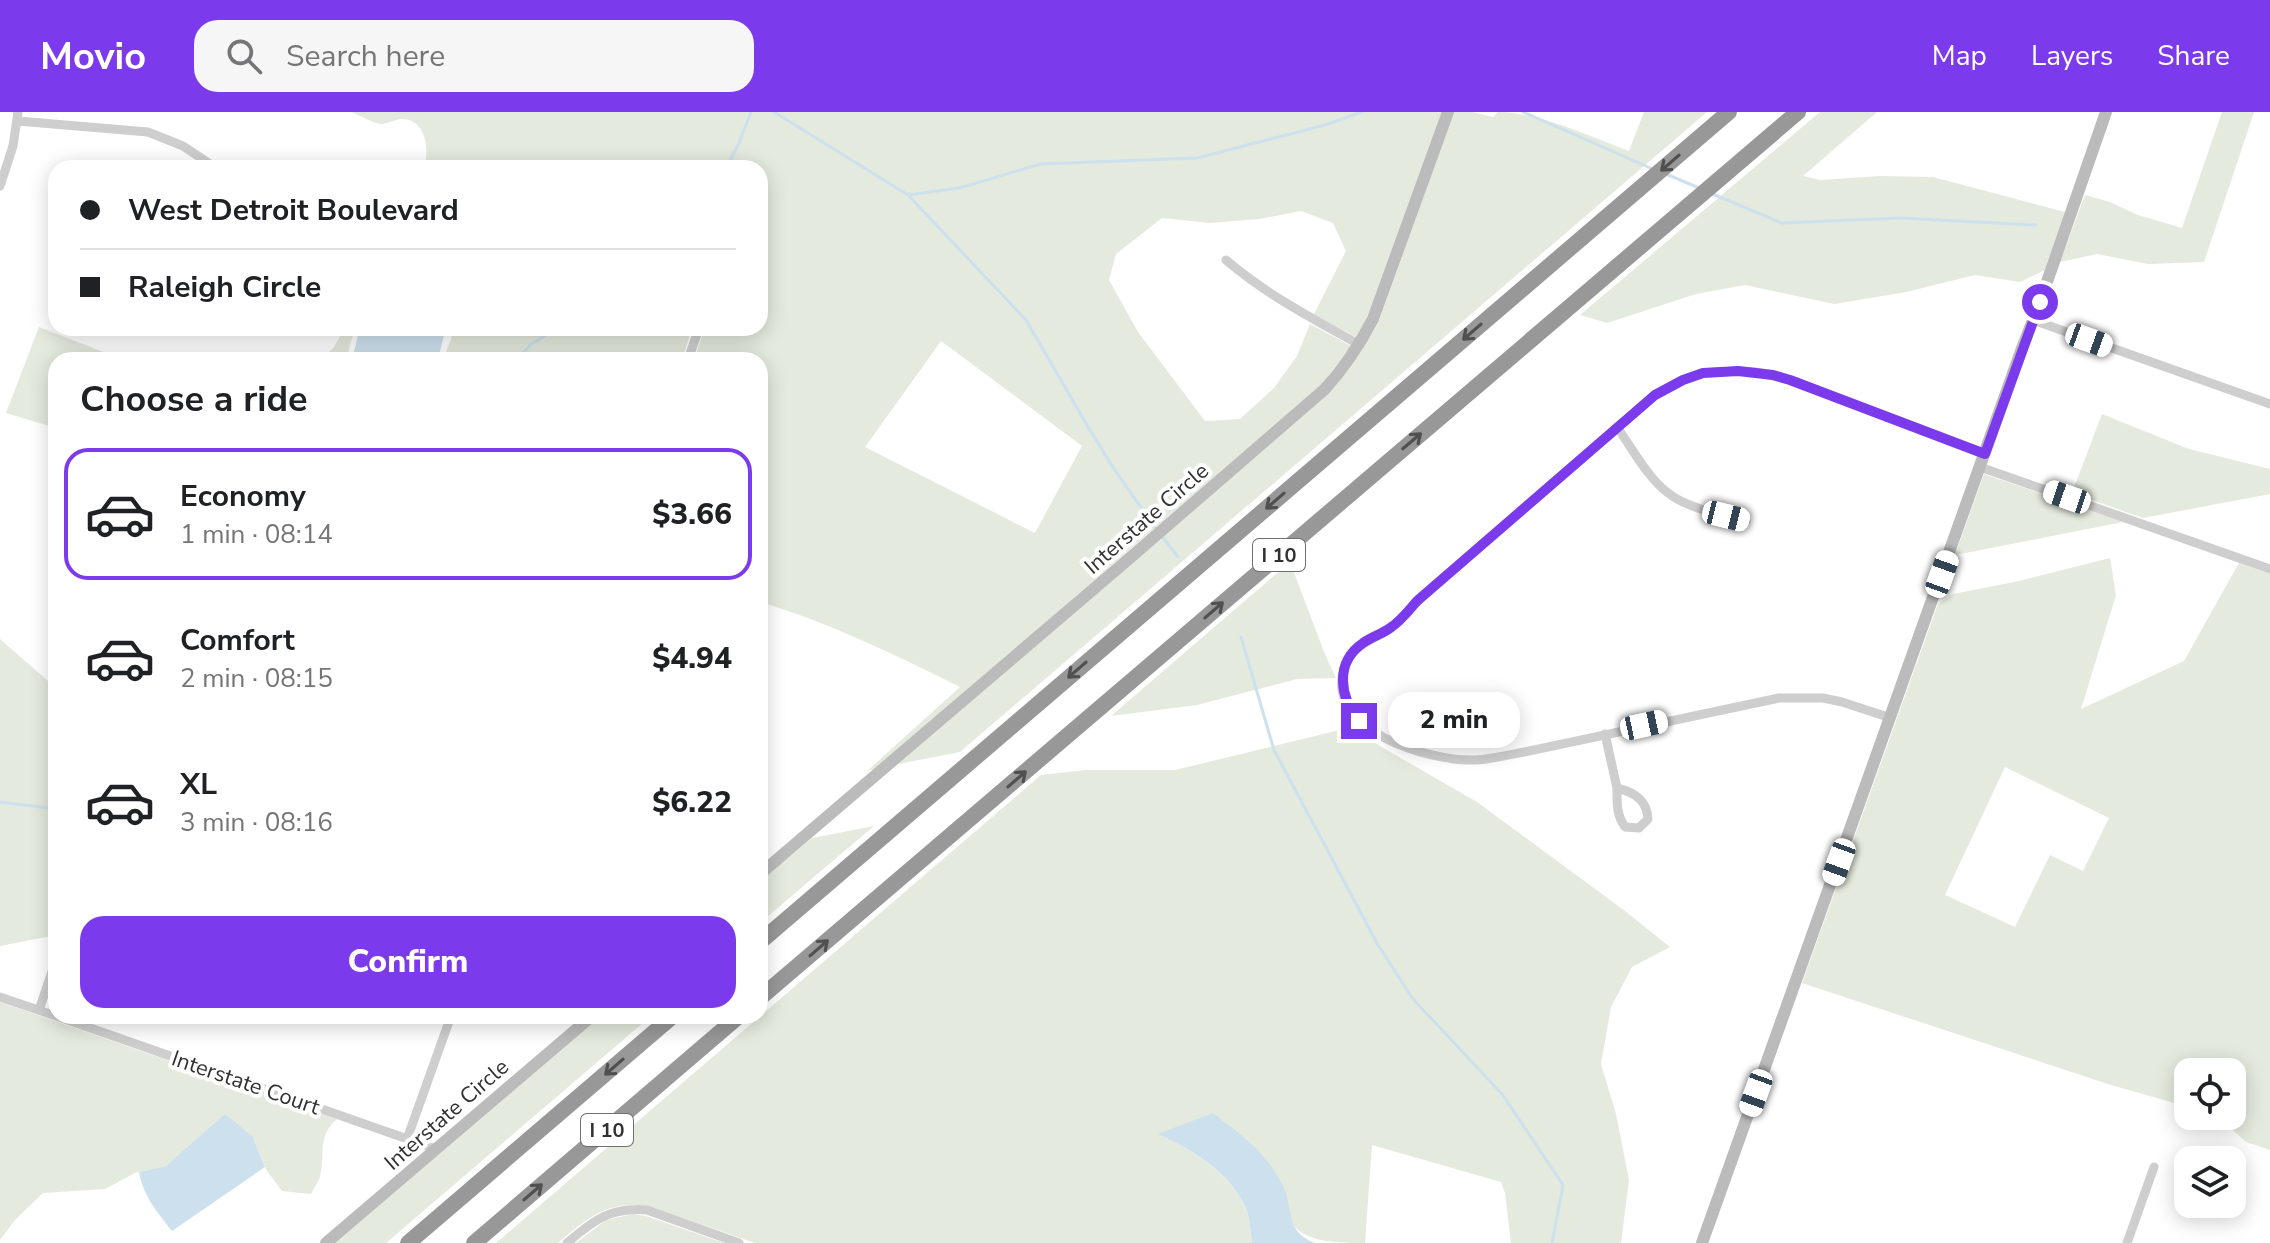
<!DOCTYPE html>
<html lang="en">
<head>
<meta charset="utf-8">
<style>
	:root { --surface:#fff; --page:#f6f6f6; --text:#202124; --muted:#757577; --line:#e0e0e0; --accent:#7c3aed }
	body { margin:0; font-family:"Nunito Sans",sans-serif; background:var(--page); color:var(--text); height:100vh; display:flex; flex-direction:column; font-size:30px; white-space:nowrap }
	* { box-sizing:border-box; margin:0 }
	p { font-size:26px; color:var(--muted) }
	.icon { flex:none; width:44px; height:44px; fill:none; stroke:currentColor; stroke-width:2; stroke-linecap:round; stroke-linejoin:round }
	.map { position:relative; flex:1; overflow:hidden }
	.sheet { position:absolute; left:48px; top:240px; width:720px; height:672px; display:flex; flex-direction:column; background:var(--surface); border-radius:24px; box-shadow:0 4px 20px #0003 }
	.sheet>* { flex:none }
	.banner { position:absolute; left:48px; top:48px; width:720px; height:176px; border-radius:24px; box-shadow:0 4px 20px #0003; display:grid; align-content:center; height:176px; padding:0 32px; background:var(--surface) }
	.tools { position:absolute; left:2174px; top:946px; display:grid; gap:16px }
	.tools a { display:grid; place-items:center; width:72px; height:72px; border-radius:16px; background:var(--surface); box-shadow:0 4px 20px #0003; font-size:40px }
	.end { position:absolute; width:36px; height:36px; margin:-18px; border:10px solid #7c3aed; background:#fff; box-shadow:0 0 0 4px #fff }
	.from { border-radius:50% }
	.bubble { position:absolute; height:56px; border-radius:24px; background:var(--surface); box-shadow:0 4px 20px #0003; font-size:26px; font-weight:800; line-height:56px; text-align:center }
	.car { position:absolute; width:24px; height:48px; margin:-24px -12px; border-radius:10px; box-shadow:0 0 6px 2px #0007; background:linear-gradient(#fff 24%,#345 0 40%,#fff 0 76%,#345 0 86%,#fff 0) }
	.banner b { display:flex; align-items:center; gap:28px; height:76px; font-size:30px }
	.banner b+b { border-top:2px solid var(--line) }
	.banner i { width:20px; height:20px; background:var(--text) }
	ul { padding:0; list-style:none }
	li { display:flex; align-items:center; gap:24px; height:132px; margin:0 16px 12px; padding:0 16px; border:4px solid transparent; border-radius:24px }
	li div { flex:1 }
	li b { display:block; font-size:30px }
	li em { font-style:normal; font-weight:800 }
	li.selected { border-color:var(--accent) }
	li>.icon { width:72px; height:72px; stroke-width:1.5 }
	h2 { padding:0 32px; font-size:36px; line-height:96px }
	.action { display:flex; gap:16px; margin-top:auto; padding:16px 32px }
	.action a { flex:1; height:92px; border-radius:24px; background:var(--accent); color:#fff; font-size:32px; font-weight:800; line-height:92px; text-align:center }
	header { display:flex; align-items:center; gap:48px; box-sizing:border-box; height:112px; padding:0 40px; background:var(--accent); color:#fff }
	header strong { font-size:38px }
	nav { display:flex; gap:44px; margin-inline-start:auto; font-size:28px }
	.search { width:560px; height:72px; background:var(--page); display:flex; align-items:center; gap:20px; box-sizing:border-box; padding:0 28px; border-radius:24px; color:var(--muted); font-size:30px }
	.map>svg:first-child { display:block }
</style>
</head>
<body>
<header>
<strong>Movio</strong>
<div class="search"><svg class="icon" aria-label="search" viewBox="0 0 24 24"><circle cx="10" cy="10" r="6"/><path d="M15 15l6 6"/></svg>Search here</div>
<nav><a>Map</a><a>Layers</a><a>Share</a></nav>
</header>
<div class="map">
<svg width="2270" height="1131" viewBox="0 0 2270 1131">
	<rect width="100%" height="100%" fill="#fff"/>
	<path fill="#e4eadd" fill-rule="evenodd" d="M351 0H1442C1415 75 1393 155 1357 226L1314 202 1346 139 1333 111 1301 99 1259 107 1210 111 1162 106 1116 142 1109 168 1138 220 1205 309 1240 307 1274 276 1297 244 1310 212 1351 234 1321 273 875 657 867 659 960 575C895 543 830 511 760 490V248H694L705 216H760V56H499L492 52 483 56H424C430 37 426 6 400 7 394 8 387 12 381 12 372 11 360 3 351 0ZM941 229 1082 334 1035 421 865 335Z
		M1454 0H1472L1493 5 1498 0C1538 0 1591 25 1629 39L1644 0H1707L960 640 898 652 1330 280C1350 259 1365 235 1379 209Z
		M1820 0H1877L1803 64 1820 68 1880 64 1933 65 2065 100 2045 158 2020 170 1975 163 1906 180 1834 192 1745 173 1696 182 1607 211 1580 203Z
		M2222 0H2254L2204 150 2148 152 2097 142 2060 150 2085 83 2110 90 2138 103 2182 116Z
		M39 215 124 248H56V316L6 301Z
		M345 216H356L353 222 346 248H285L298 240 322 247 334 235Z
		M443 216H692L682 248H443L452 225Z
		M2102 302 2189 337 2270 357V382L2143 406 2072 381Z
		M1984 362 2123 410 1955 443Z
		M2110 446 2116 483 2081 597 2184 549 2239 451 2270 462V1038L2246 1030 2218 1004H2232V960H2188V995L2108 972 1802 871 1938 492 1953 482 2019 469ZM2005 655 2109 706 2083 759 2050 743 2015 815 1945 783Z
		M1290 450 1324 540 1336 566 1297 567 1197 593 1111 604Z
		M0 527 56 576V823L0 834Z
		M1356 614 1370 624 1373 630 1477 690 1625 799 1670 835 1632 855 1611 895 1601 952 1616 1002 1629 1068 1621 1131H1511L1505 1081 1501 1070 1372 1033 1365 1131C1338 1131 1302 1131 1290 1108 1286 1099 1286 1086 1284 1076L1159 1022C1191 1037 1229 1061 1245 1094 1250 1104 1250 1120 1252 1131H755L648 1094C606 1089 589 1105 558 1131H496L1041 663 1086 658H1175Z
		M874 714 760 811V769L812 726Z
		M0 890 337 1007C316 1025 326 1042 320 1064 319 1070 314 1076 311 1082L282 1079 267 1059 253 1025 194 1031 166 1054 135 1061 105 1077 43 1081 15 1108 0 1128Z
		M601 904H651L386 1131H335Z
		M633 1102 646 1104 724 1131H576L606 1108Z"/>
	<path fill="#cce1ed" d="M362 216H436L444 223 438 248H352L358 223Z
		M1213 1001C1242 1024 1266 1039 1283 1074 1294 1097 1284 1119 1315 1131H1252C1250 1119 1250 1104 1245 1094 1228 1059 1191 1037 1158 1022Z
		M225 1002 253 1025 265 1055 172 1119C158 1101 143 1084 139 1060L166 1054Z"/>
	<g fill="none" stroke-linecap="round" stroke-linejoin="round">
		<path stroke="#cce1ed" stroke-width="3" d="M774 0 908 83 1026 208 1084 308 1112 354 1156 417
			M1523 0 1655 58
			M726 56 739 31 751 0
			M1666 62 1699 76
			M1710 81 1782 111 1901 106 2036 113
			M908 83 959 76 1041 52 1197 46 1325 13 1362 0
			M516 248 530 233 557 216
			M1161 423 1178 445
			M1241 525 1274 638 1378 833 1413 887 1502 982 1563 1073 1552 1131
			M0 690 48 696 56 694"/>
		<path stroke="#cecece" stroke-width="9" d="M18 9 148 20 183 34 216 56
			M0 74 13 34 18 0
			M1226 148C1267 183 1313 207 1360 233
			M2033 208 2270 292
			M688 248 699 216
			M1617 315C1632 336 1647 365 1668 381 1687 396 1722 403 1746 409
			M1980 355 2270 457
			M1891 606 1842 590 1823 586H1779L1524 640C1508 643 1492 647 1476 648 1430 650 1321 618 1345 554 1353 532 1374 528 1391 516 1401 509 1409 498 1417 489L1655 283 1683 268 1703 261 1738 259 1756 260 1790 268 1985 342
			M1605 622 1617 676
			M1617 676C1634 680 1647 688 1648 707L1639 716 1625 715C1616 702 1617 690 1617 676Z
			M0 885 56 904
			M39 898 56 848
			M56 904 436 1037
			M407 1027 451 904
			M567 1131C594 1108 610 1095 647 1098L739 1131
			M2127 1131 2154 1055"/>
		<path stroke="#bbb" stroke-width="12" d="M760 762 1131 445 1325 277C1345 255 1360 232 1373 207L1448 0
			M326 1131 592 904
			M1702 1131 2021 239 2040 190 2106 0"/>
		<path stroke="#989898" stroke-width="16" d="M760 830 1729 0
			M760 886 1798 0
			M408 1131 673 904
			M474 1131 739 904"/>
	</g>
	<defs><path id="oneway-shaft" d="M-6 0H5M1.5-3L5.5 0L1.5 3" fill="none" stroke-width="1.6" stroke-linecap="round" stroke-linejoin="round" transform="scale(2)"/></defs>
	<g stroke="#505050">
		<use href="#oneway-shaft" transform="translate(1670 51) rotate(139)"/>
		<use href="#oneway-shaft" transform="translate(1472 220) rotate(139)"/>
		<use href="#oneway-shaft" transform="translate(1412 329) rotate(-40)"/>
		<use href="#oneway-shaft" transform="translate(1275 389) rotate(139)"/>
		<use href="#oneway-shaft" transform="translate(1214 498) rotate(-41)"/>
		<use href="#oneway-shaft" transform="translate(1077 558) rotate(139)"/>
		<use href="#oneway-shaft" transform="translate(1017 667) rotate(-41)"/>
		<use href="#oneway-shaft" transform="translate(819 836) rotate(-41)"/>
		<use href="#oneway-shaft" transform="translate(614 955) rotate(139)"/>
		<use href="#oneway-shaft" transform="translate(533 1080) rotate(-41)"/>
	</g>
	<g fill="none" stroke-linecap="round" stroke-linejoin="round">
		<path stroke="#7c3aed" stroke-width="10" d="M1359 609C1340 586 1334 551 1363 531 1371 525 1382 522 1390 516 1401 509 1409 498 1417 489L1655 283 1683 268 1703 261 1738 259 1773 263 1790 268 1985 342 2040 190"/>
	</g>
	<g text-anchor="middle" stroke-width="8" stroke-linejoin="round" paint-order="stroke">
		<g fill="#fff" stroke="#6f6f6f" stroke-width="2">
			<rect x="1253" y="427" width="52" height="32" rx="6"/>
			<rect x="581" y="1002" width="52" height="32" rx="6"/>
		</g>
		<g font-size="20" font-weight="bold" fill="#313131">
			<text x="1279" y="450">I 10</text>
			<text x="607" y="1025">I 10</text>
		</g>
		<g font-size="22" fill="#313131" stroke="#fff">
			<text transform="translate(1146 406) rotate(-41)" y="8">Interstate Circle</text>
			<text transform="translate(246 970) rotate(19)" y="8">Interstate Court</text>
			<text transform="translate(446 1002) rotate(-41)" y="8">Interstate Circle</text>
		</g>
	</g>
</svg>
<div class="tools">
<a><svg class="icon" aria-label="locate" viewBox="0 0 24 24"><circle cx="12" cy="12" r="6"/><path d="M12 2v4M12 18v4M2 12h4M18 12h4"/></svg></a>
<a><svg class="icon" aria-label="layers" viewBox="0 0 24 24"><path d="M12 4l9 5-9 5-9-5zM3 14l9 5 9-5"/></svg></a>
</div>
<i class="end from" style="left:2040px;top:190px"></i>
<i class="end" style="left:1359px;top:609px"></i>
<div class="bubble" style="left:1388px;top:580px;width:132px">2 min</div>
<i class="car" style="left:2089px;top:228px;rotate:110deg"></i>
<i class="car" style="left:2067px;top:385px;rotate:289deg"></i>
<i class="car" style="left:1726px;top:404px;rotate:104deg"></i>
<i class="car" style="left:1942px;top:462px;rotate:20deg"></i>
<i class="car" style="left:1644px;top:613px;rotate:78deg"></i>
<i class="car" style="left:1839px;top:750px;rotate:200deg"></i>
<i class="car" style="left:1756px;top:981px;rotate:200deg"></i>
<div class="banner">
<b><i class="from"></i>West Detroit Boulevard</b>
<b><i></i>Raleigh Circle</b>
</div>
<section class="sheet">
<h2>Choose a ride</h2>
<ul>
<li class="selected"><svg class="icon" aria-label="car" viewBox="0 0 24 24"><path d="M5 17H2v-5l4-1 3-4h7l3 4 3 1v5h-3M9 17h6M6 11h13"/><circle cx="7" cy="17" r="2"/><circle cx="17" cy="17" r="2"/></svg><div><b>Economy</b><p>1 min · 08:14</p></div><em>$3.66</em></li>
<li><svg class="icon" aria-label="car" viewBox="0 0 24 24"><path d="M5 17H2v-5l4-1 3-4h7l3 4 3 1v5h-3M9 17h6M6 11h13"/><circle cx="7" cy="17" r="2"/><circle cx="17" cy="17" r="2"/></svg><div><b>Comfort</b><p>2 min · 08:15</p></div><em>$4.94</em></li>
<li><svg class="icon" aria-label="car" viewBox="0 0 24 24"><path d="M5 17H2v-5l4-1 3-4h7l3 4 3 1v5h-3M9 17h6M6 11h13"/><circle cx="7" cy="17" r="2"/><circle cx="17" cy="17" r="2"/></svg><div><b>XL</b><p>3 min · 08:16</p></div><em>$6.22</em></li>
</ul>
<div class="action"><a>Confirm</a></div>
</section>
</div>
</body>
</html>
